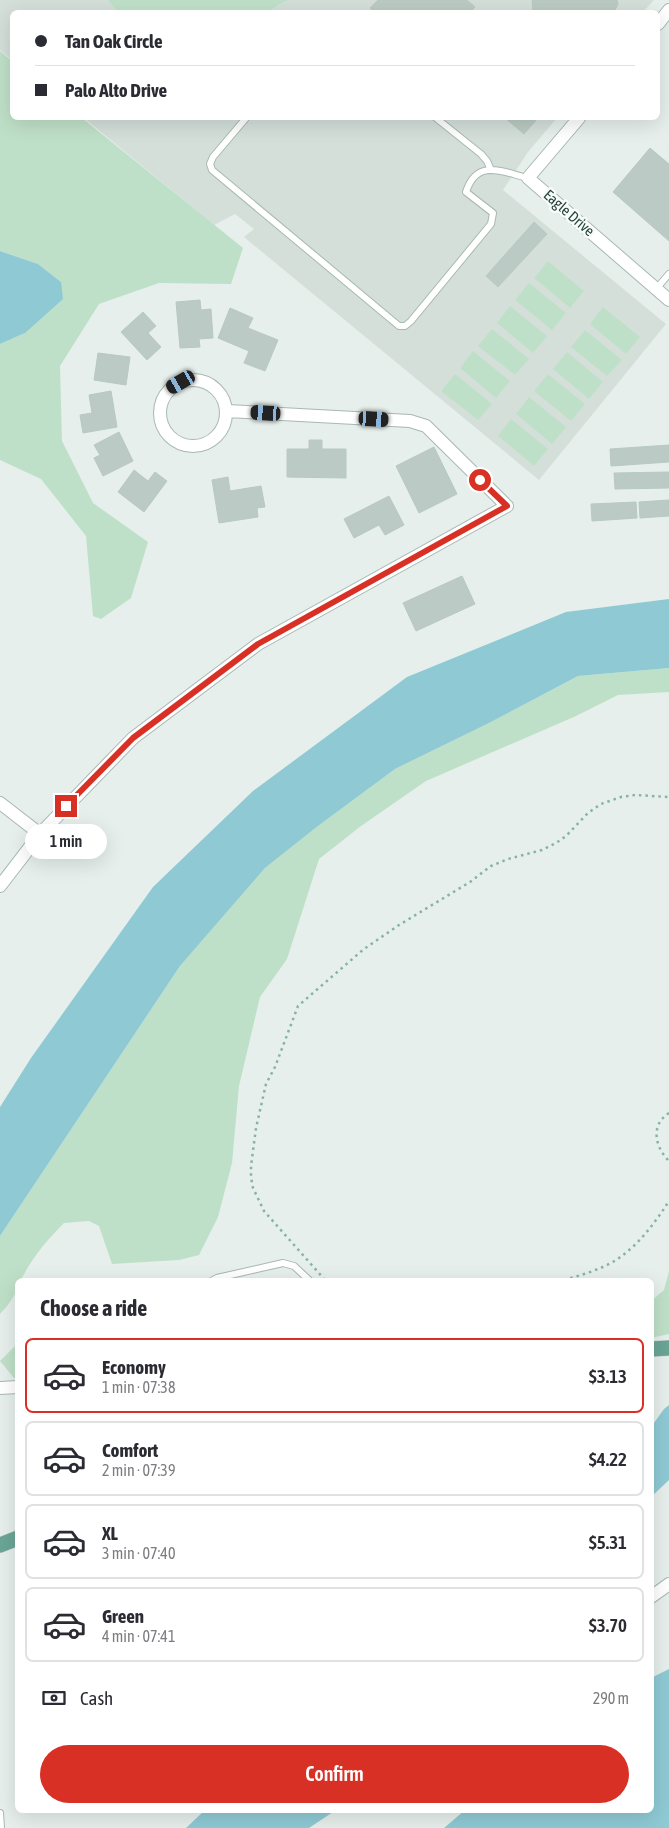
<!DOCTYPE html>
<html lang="en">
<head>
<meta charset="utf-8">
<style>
	:root { --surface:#fff; --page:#f2f2f3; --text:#2b2b33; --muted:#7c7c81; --line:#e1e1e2; --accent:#d93025 }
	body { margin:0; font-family:"Asap Condensed",sans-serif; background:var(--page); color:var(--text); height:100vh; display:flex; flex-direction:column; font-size:19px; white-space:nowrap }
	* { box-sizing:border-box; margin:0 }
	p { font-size:16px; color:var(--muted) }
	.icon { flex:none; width:28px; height:28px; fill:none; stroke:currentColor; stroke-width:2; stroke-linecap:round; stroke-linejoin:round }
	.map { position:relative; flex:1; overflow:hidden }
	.details { position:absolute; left:15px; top:1278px; width:639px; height:535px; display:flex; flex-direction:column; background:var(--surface); border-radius:8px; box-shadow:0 5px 20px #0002 }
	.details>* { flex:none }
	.top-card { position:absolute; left:10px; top:10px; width:650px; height:110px; border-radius:8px; box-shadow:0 5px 20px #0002; display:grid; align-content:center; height:110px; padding:0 25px; background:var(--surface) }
	.end { position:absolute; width:22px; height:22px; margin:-11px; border:6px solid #d93025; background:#fff; box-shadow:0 0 0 2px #fff }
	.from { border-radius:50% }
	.bubble { position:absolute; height:35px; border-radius:18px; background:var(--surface); box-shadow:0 5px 20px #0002; font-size:16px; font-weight:600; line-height:35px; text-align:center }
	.car { position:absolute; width:15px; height:30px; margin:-15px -8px; border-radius:6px; box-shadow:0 0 4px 1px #0007; background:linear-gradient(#222 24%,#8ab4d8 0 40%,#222 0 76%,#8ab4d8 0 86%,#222 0) }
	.top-card b { display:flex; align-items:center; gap:18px; height:48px; font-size:19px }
	.top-card b+b { border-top:1px solid var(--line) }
	.top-card i { width:12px; height:12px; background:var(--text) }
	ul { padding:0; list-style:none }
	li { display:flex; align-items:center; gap:15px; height:75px; margin:0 10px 8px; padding:0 15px; border:2px solid var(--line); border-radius:8px }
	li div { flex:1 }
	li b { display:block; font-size:19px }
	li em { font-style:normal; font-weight:600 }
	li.on { border-color:var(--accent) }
	li>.icon { width:45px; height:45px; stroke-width:1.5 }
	h2 { padding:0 25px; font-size:22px; line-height:60px }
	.pay { display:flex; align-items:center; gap:12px; height:55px; padding:0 25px; font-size:19px }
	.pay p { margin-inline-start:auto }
	.action { display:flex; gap:10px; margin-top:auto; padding:10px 25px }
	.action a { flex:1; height:58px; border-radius:30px; background:var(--accent); color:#fff; font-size:20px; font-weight:600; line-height:58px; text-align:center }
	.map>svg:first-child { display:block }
</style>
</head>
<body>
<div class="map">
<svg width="669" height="1828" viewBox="0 0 669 1828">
	<rect width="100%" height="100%" fill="#e6efeb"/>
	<path fill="#d4dfda" d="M0 0H654L643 12H12V60L0 50Z
		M84 118H557L528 152 503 190 666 324 539 480 244 237 254 229 235 214 214 225Z"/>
	<path fill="#bfe0c8" d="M108 0H288L279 4 268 12H118Z
		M0 51 12 61V118H82L243 248 231 284 159 283 99 304 60 366 62 441 93 503 148 542 131 598 101 619 93 616 86 536 41 479 0 460V344L25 333 61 282 38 264 0 251Z
		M548 261 584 291 570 308 534 278Z
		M529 283 566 313 552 330 515 300Z
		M510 306 547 336 533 353 497 323Z
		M603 307 640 337 626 354 590 324Z
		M492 329 529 359 515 375 478 346Z
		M585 330 622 360 607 376 571 347Z
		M473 351 510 381 496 398 460 368Z
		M567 352 603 382 589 399 553 369Z
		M455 374 492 404 478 420 441 391Z
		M548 374 585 404 571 421 534 391Z
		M529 397 566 427 552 444 516 414Z
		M511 419 548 449 534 466 498 436Z
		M669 668V692L618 695 576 716 426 781 361 826 319 859 287 959 260 997 239 1086 232 1163 218 1217 199 1255 179 1260 112 1264 99 1226 89 1221 64 1223C47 1240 31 1259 21 1280H18C17 1295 10 1303 0 1314V1236L180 966 265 868 318 826 395 769 489 723 578 676Z
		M669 1271V1334L651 1338V1301L664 1290Z
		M17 1344V1377L14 1378 0 1361Z"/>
	<path fill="#8ec9d4" d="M0 251 38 264 61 282 63 299 25 333 0 344Z
		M669 599V668L578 676 489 723 395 769 318 826 265 868 180 966 0 1236V1107L31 1058 153 887 253 791 407 677 566 612Z
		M669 1405V1480L651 1497V1427L664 1409Z
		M669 1669V1828H444L465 1810H651V1678Z
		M205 1810H336L309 1828H186Z"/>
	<path fill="#bbcac4" stroke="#b8c9c2" d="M378 0H467L475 7 470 12H375L370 8Z
		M532 0H617L618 4 614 12H533Z
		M505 118H538L524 134Z
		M650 148 669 164V241L613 192Z
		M534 222 547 234 498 287 486 276Z
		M200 300 201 310 211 309 213 338 199 339 200 347 180 348 176 302Z
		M230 308 253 318 248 328 278 340 265 371 244 363 249 351 218 338Z
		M143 312 156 326 148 333 161 347 147 360 121 332Z
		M98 353 130 357 126 385 94 380Z
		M111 391 117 427 83 433 80 415 92 413 89 395Z
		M119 432 133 461 103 476 94 458 100 455 94 445Z
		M309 440H322V449H346V478L287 477V449H309Z
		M669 445V462L611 466 610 449Z
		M434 447 457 494 419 513 396 466Z
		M134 470 148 481 155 472 167 481 144 512 118 492Z
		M669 472V488L615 489 614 473Z
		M228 477 230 491 261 486 265 507 257 508 258 517 219 523 212 480Z
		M389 496 404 525 385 535 379 525 354 538 344 519Z
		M669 500V516L640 518 639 502Z
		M636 502 637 518 592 521 591 504Z
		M462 576 475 604 416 631 403 603Z"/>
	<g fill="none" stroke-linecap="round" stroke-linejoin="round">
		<defs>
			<path id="lane" d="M246 118 213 157 210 164 212 170 399 326H405L411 321 491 224 493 213 466 192C477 158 502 172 528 178
				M436 118 481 154 487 161 491 170
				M656 289 669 274
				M213 1280 217 1278 283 1263 294 1266 309 1280
				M0 1813 1 1828"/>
			<path id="street" d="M658 24 669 10
				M579 118 528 178 669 300
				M160 413a33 33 0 1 1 66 0a33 33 0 1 1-66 0Z
				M0 803 40 834
				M0 886 40 834 133 738 258 644 507 506 426 426 410 421 227 411
				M0 1388 18 1387
				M651 1597 669 1584"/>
			<path id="primary" d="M651 1349 669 1348
				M0 1545 18 1538"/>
		</defs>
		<use href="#lane" stroke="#a8b8b2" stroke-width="8"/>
		<use href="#street" stroke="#a8b8b2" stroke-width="14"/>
		<use href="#primary" stroke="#c2cac8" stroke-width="16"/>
		<path stroke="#86b3a5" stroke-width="2.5" stroke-dasharray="2.5 4" stroke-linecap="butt" d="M669 1113C650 1125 655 1147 669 1161
			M325 1280 264 1211 253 1188 251 1177V1166L256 1128 266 1084 275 1067 298 1006 364 949 399 925 470 882 491 866 508 859 542 850 556 843 566 836 588 813 601 804 621 797 635 795 669 797
			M564 1280C578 1276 592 1272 605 1266 633 1253 653 1226 669 1201"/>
		<use href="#lane" stroke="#fff" stroke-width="6"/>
		<use href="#street" stroke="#fff" stroke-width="12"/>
		<use href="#primary" stroke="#6aa596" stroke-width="15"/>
	</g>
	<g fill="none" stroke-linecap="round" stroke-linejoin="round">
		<path stroke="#d93025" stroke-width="6" d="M66 806 133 738 258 644 507 506 480 480"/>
	</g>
	<g text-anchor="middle" stroke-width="5" stroke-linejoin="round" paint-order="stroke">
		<g font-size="15" fill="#24423a" stroke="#f7fbf9">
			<text transform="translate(569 213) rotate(41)" y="5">Eagle Drive</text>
		</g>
	</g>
</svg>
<i class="end from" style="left:480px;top:480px"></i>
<i class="end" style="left:66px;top:806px"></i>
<div class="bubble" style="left:25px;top:824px;width:82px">1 min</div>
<i class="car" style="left:181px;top:382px;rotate:240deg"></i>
<i class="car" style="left:266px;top:413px;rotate:273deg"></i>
<i class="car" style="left:374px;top:419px;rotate:93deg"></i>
<div class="top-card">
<b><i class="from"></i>Tan Oak Circle</b>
<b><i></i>Palo Alto Drive</b>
</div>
<section class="details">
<h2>Choose a ride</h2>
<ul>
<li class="on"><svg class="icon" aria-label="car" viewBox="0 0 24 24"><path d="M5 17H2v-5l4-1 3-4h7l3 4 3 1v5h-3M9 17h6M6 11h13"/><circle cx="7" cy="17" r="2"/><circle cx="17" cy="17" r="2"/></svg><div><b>Economy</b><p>1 min · 07:38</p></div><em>$3.13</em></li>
<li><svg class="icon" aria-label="car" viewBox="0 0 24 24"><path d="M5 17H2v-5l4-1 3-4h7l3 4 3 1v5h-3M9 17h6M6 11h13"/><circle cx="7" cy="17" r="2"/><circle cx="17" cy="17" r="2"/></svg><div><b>Comfort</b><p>2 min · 07:39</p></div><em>$4.22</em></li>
<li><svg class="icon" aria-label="car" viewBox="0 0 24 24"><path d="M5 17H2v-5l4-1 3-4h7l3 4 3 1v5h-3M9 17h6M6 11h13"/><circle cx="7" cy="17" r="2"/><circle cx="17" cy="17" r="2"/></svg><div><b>XL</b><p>3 min · 07:40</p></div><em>$5.31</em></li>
<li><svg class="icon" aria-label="car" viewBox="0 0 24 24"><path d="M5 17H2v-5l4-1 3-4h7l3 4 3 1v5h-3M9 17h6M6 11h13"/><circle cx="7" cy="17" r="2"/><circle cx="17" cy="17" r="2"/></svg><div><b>Green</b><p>4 min · 07:41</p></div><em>$3.70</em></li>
</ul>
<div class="pay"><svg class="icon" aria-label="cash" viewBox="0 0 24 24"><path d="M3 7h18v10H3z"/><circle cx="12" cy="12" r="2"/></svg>Cash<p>290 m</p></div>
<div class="action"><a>Confirm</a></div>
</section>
</div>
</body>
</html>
